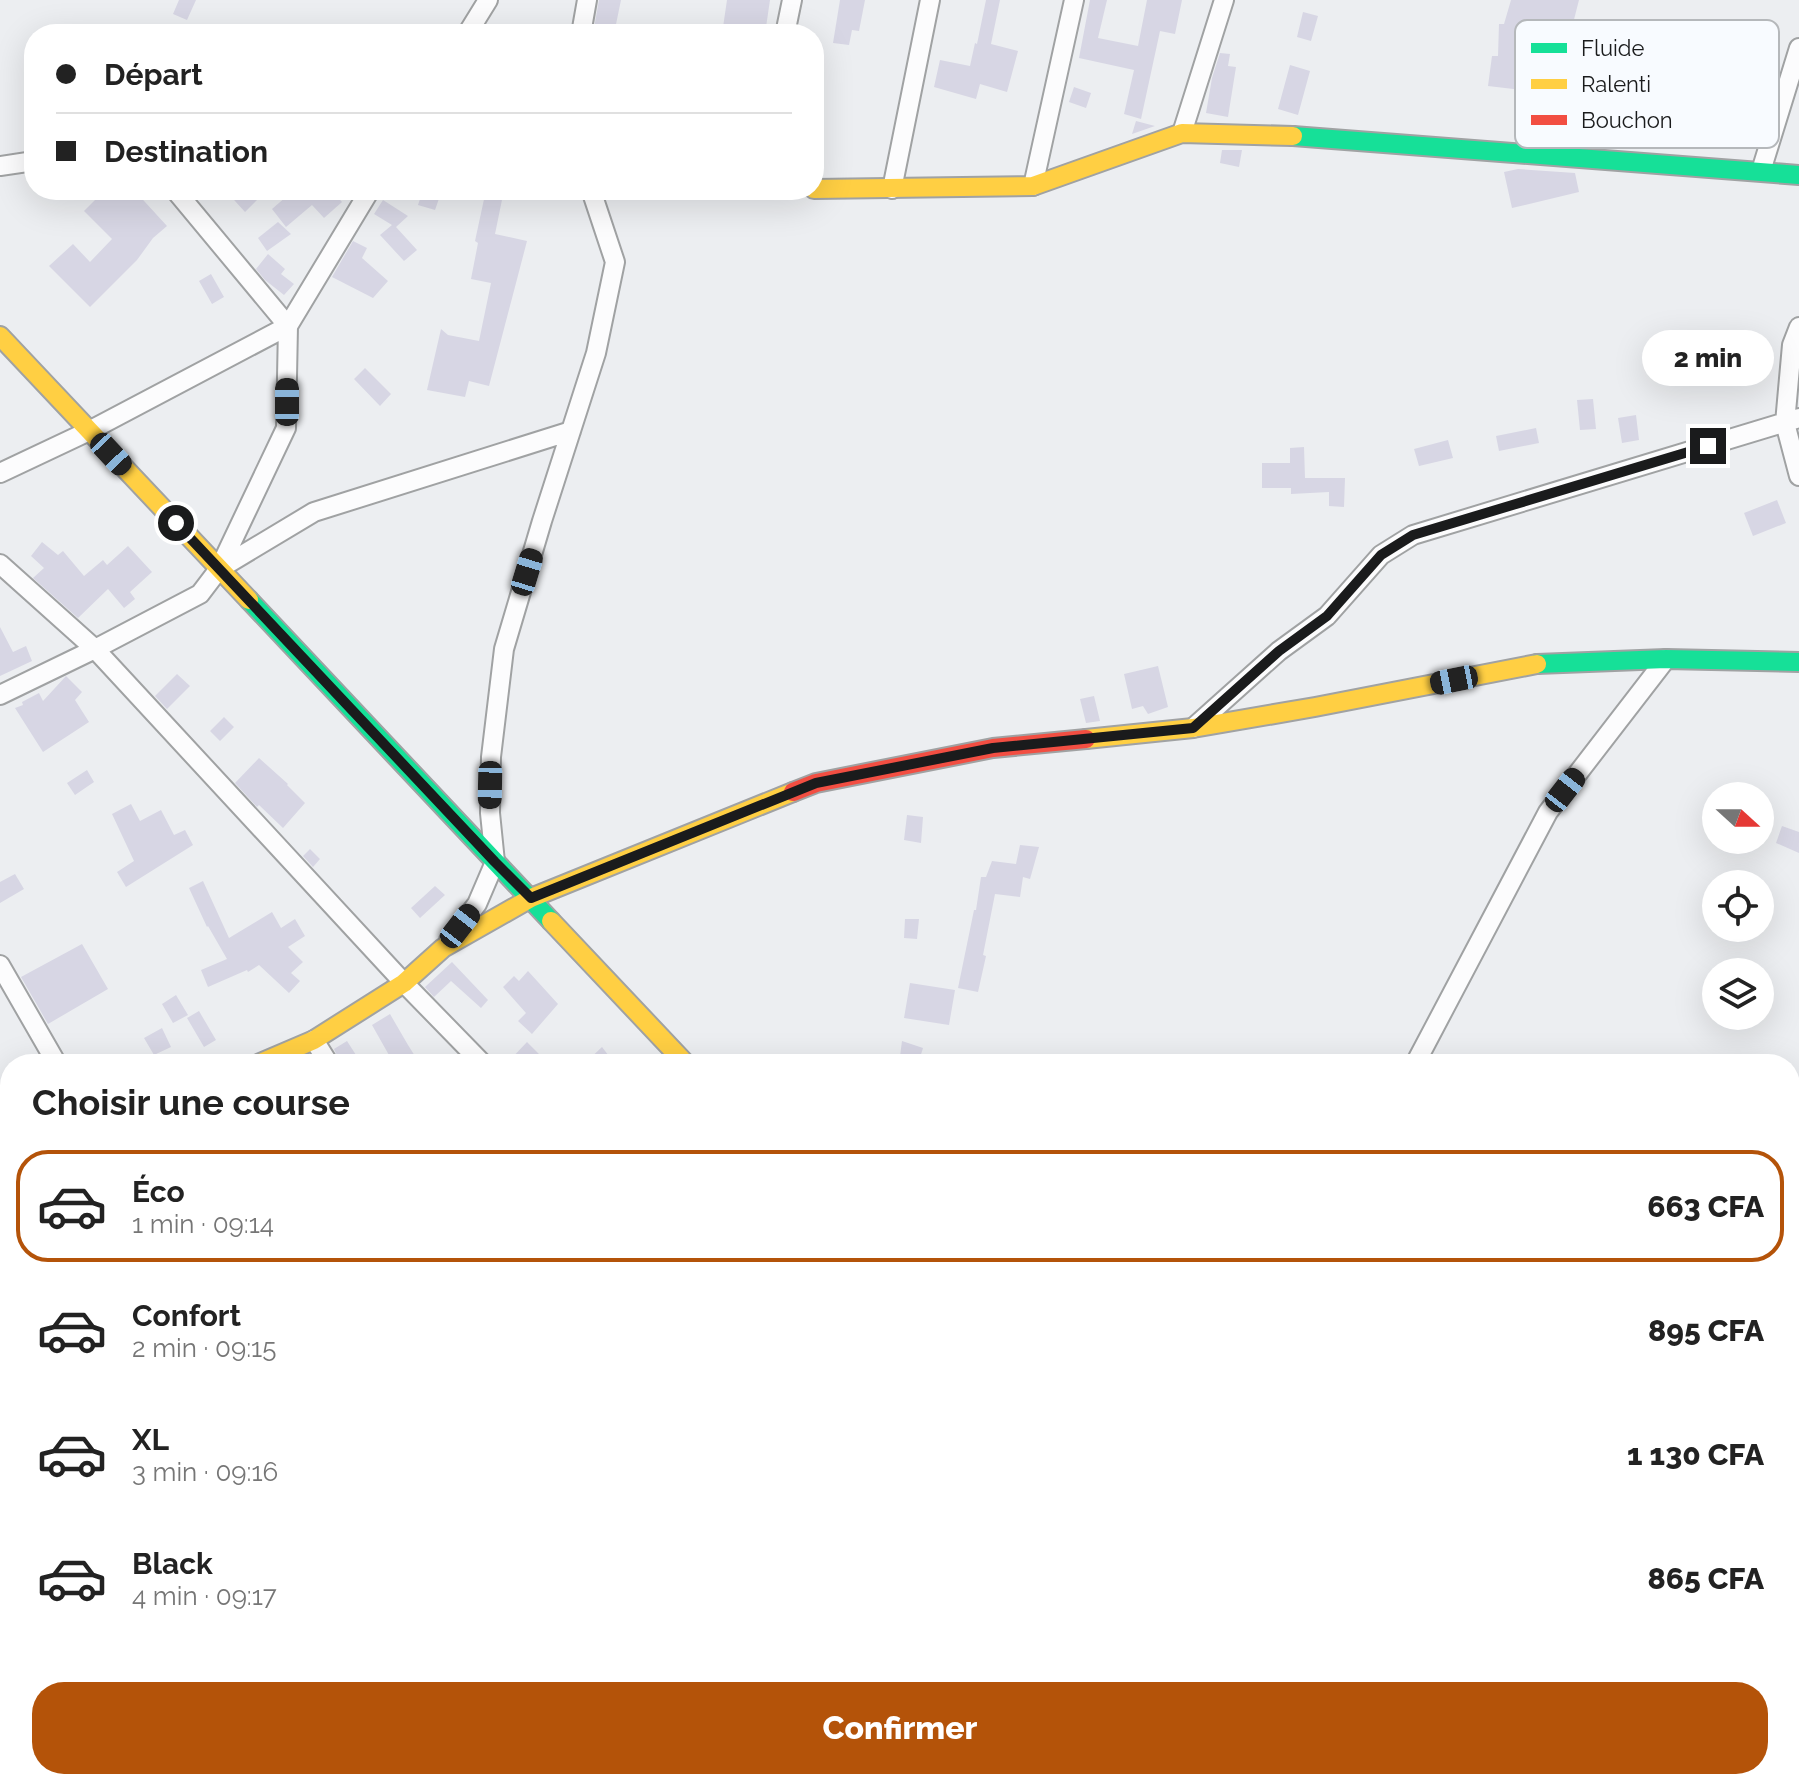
<!DOCTYPE html>
<html lang="fr">
<head>
<meta charset="utf-8">
<style>
	:root { --surface:#fff; --page:#f2f2f2; --text:#222; --muted:#767676; --line:#e0e0e0; --accent:#b45309 }
	body { margin:0; font-family:Raleway,sans-serif; background:var(--page); color:var(--text); height:100vh; display:flex; flex-direction:column; font-size:30px; white-space:nowrap }
	* { box-sizing:border-box; margin:0 }
	p { font-size:26px; color:var(--muted) }
	.icon { flex:none; width:44px; height:44px; fill:none; stroke:currentColor; stroke-width:2; stroke-linecap:round; stroke-linejoin:round }
	.map { position:relative; flex:1; overflow:hidden }
	.panel { position:absolute; left:0px; top:1054px; width:1800px; height:736px; display:flex; flex-direction:column; background:var(--surface); border-radius:32px 32px 0 0; box-shadow:0 8px 32px #0002 }
	.panel>* { flex:none }
	.hud { position:absolute; left:24px; top:24px; width:800px; height:176px; border-radius:32px; box-shadow:0 8px 32px #0002; display:grid; align-content:center; height:176px; padding:0 32px; background:var(--surface) }
	.needle { width:52px; rotate:111deg }
	.controls { position:absolute; left:1702px; top:782px; display:grid; gap:16px }
	.controls a { display:grid; place-items:center; width:72px; height:72px; border-radius:50%; background:var(--surface); box-shadow:0 8px 32px #0002; font-size:40px }
	.end { position:absolute; width:36px; height:36px; margin:-18px; border:10px solid #1a1b1c; background:#fff; box-shadow:0 0 0 4px #fff }
	.from { border-radius:50% }
	.bubble { position:absolute; height:56px; border-radius:28px; background:var(--surface); box-shadow:0 8px 32px #0002; font-size:26px; font-weight:800; line-height:56px; text-align:center }
	.car { position:absolute; width:24px; height:48px; margin:-24px -12px; border-radius:10px; box-shadow:0 0 6px 2px #0007; background:linear-gradient(#222 24%,#8ab4d8 0 40%,#222 0 76%,#8ab4d8 0 86%,#222 0) }
	.hud b { display:flex; align-items:center; gap:28px; height:76px; font-size:30px }
	.hud b+b { border-top:2px solid var(--line) }
	.hud i { width:20px; height:20px; background:var(--text) }
	ul { padding:0; list-style:none }
	li { display:flex; align-items:center; gap:24px; height:112px; margin:0 16px 12px; padding:0 16px; border:4px solid transparent; border-radius:32px }
	li div { flex:1 }
	li b { display:block; font-size:30px }
	li em { font-style:normal; font-weight:800 }
	li.on { border-color:var(--accent) }
	li>.icon { width:72px; height:72px; stroke-width:1.5 }
	h2 { padding:0 32px; font-size:36px; line-height:96px }
	.action { display:flex; gap:16px; margin-top:auto; padding:16px 32px }
	.action a { flex:1; height:92px; border-radius:32px; background:var(--accent); color:#fff; font-size:32px; font-weight:800; line-height:92px; text-align:center }
	.map>svg:first-child { display:block }
</style>
</head>
<body>
<div class="map">
<svg width="1799" height="1790" viewBox="0 0 1799 1790">
	<rect width="100%" height="100%" fill="#eceef1"/>
	<path fill="#d7d6e4" d="M179 0H196L187 20 173 14Z
		M599 0H621L614 34H593Z
		M727 0H770L765 34H722Z
		M840 0H865L859 31 852 30 849 45 833 43Z
		M986 0H1000L991 44 1018 51 1007 92 980 84 976 99 934 87 940 60 970 66 975 43 977 44Z
		M1090 0H1107L1098 38 1138 46 1147 0H1182L1175 34 1160 31 1141 119 1124 114 1134 70 1079 58Z
		M1511 0H1579L1568 43 1564 42 1563 59 1534 58 1531 83 1523 82 1522 90 1488 86 1492 56H1498L1499 24H1504Z
		M1303 12 1318 16 1311 41 1297 37Z
		M1220 53 1230 54 1228 66 1236 67 1228 117 1206 113 1212 78Z
		M1290 65 1310 71 1298 115 1278 109Z
		M1074 87 1091 93 1086 108 1069 102Z
		M1136 121 1155 126 1132 134Z
		M1222 150H1242L1239 167 1220 163Z
		M1518 169 1575 173 1579 192 1512 208 1504 172Z
		M105 190H134L167 226 153 238 137 260 90 307 49 266 73 244 90 262 112 239 84 211Z
		M225 190H249L258 199 245 212Z
		M294 190H331L342 202 324 218 312 205 286 227 272 209Z
		M423 190H442L435 210 418 205Z
		M486 190H504L495 234 527 241 489 386 469 381 465 397 427 390 441 329 448 335 479 341 491 283 471 279 478 243 475 241Z
		M383 200 408 216 396 227 417 250 404 261 380 235 392 225 374 214Z
		M278 222 291 234 267 251 258 238Z
		M353 241 367 248 362 258 388 281 373 298 332 277Z
		M268 254 285 269 281 274 294 284 284 295 265 280 256 269Z
		M211 274 224 297 212 304 199 281Z
		M365 368 391 394 380 406 354 379Z
		M1593 399 1596 429 1580 430 1577 400Z
		M1636 415 1639 440 1622 443 1618 418Z
		M1536 428 1539 443 1499 451 1496 436Z
		M1448 440 1453 458 1419 466 1414 449Z
		M1304 447 1305 478H1345L1344 507 1329 506V492L1291 494V488H1262V463H1290V448Z
		M1777 500 1786 523 1753 536 1744 513Z
		M42 542 58 555 63 551 84 576 103 560 107 565 128 546 152 572 130 592 135 599 124 608 108 589 78 618 33 578 44 568 31 556Z
		M0 627 13 652 26 646 32 661 0 676Z
		M1158 666 1168 707 1148 714 1143 706 1132 709 1124 674Z
		M177 674 190 686 167 709 155 696Z
		M66 676 82 692 75 700 89 722 43 752 15 708 23 705 22 702 39 693 43 701Z
		M1094 696 1100 721 1086 723 1080 699Z
		M224 717 234 727 220 741 210 731Z
		M259 758 288 784 287 785 305 803 283 828 259 805 257 807 235 783Z
		M87 770 94 782 75 795 67 783Z
		M131 804 140 821 161 810 174 835 185 830 193 845 126 887 117 872 134 861 112 814Z
		M907 815 923 817 921 843 904 840Z
		M1782 826 1799 832V853L1776 843Z
		M1020 845 1039 847 1030 879 1023 877 1020 897 995 894 983 955 986 956 978 992 958 988 974 910H976L981 877H986L992 861 1016 864Z
		M310 849 320 859 313 867 303 856Z
		M15 874 24 889 0 903V882Z
		M203 881 229 938 272 912 281 928 295 919 305 936 288 947 303 962 291 973 300 981 289 993 259 965 248 972 247 970 208 987 201 970 227 959 208 926 207 927 189 888Z
		M435 886 445 895 420 918 411 908Z
		M905 919H919L917 939 904 938Z
		M82 944 108 989 48 1024 21 977Z
		M452 962 488 1000 481 1008 451 981 434 997 425 987Z
		M528 971 558 1004 532 1034 518 1021 526 1013 503 987 514 976 519 981Z
		M910 983 955 990 949 1025 904 1018Z
		M176 995 188 1015 173 1023 162 1004Z
		M199 1011 216 1040 204 1047 187 1018Z
		M390 1014 408 1045 420 1064H394L372 1025Z
		M162 1028 171 1047 154 1055 144 1038Z
		M347 1041 356 1055 341 1064 334 1049Z
		M902 1041 923 1048 918 1064H899Z
		M527 1042 540 1055 531 1064H506Z
		M602 1047 615 1064H584Z"/>
	<g fill="none" stroke-linecap="round" stroke-linejoin="round">
		<defs>
			<path id="street" d="M467 34 488 0
				M581 34 587 0
				M785 34 792 0
				M1182 133 1224 0
				M0 166 34 161
				M1761 171 1799 48
				M1033 186 1074 0
				M892 189 930 0
				M1799 327 1792 345 1785 423 1799 476
				M0 473 89 431 288 326 175 190
				M0 564 95 649 404 983 483 1064
				M219 569 286 428 288 326 370 190
				M0 695 95 649 200 594 219 569 314 512 571 431
				M1193 728 1279 651 1327 616 1381 555 1413 535 1799 418
				M449 940 477 904 495 862 490 813 491 757 504 649 542 521 596 353 615 262 591 190
				M0 965 57 1064
				M314 1040 329 1064
				M1415 1064 1548 812 1666 659
				M0 1188 10 1182
				M1790 1253 1799 1240
				M0 1398 10 1417
				M0 1704 10 1698
				M1790 1757 1797 1724 1799 1676
				M210 1780 215 1790
				M712 1780 718 1790
				M950 1780 956 1790
				M1140 1780 1150 1790
				M285 1790 304 1780
				M1627 1790 1629 1780
				M1661 1790 1677 1784 1684 1790
				M1783 1790 1785 1780"/>
			<path id="fast" d="M1293 136 1799 175
				M249 600 551 921
				M1537 664 1666 659 1799 662"/>
			<path id="slow" d="M814 189 1033 186 1182 133 1293 136
				M0 336 249 600
				M1086 739 1193 728 1315 707 1537 664
				M551 921 686 1064
				M258 1064 314 1040 404 983 443 948 531 898 793 792"/>
			<path id="jam" d="M793 792 816 783 993 748 1086 739
				M1359 1780 1369 1790"/>
		</defs>
		<use href="#street" stroke="#a0a2a3" stroke-width="22"/>
		<use href="#fast" stroke="#a0a2a3" stroke-width="22"/>
		<use href="#slow" stroke="#a0a2a3" stroke-width="22"/>
		<use href="#jam" stroke="#a0a2a3" stroke-width="22"/>
		<use href="#street" stroke="#fcfcfd" stroke-width="18"/>
		<use href="#fast" stroke="#16e098" stroke-width="18"/>
		<use href="#slow" stroke="#ffcf43" stroke-width="18"/>
		<use href="#jam" stroke="#f24e42" stroke-width="18"/>
	</g>
	<g fill="none" stroke-linecap="round" stroke-linejoin="round">
		<path stroke="#1a1b1c" stroke-width="10" d="M176 523 495 862 531 898 816 783 993 748 1193 728 1279 651 1327 616 1381 555 1413 535 1708 446"/>
	</g>
	<rect x="1515" y="20" width="264" height="128" rx="12" fill="#f8fbff" stroke="#b5b8bb" stroke-width="2"/>
	<rect x="1531" y="43" width="36" height="10" fill="#16e098"/>
	<rect x="1531" y="79" width="36" height="10" fill="#ffcf43"/>
	<rect x="1531" y="115" width="36" height="10" fill="#f24e42"/>
	<g font-size="22" fill="#1a1b1c">
		<text x="1581" y="56">Fluide</text>
		<text x="1581" y="92">Ralenti</text>
		<text x="1581" y="128">Bouchon</text>
	</g>
</svg>
<div class="controls">
<a><svg class="needle" viewBox="-14 -14 28 28"><path d="M0-13l5 13h-10z" fill="#e53935"/><path d="M0 13l5-13h-10z" fill="#767676"/></svg></a>
<a><svg class="icon" aria-label="locate" viewBox="0 0 24 24"><circle cx="12" cy="12" r="6"/><path d="M12 2v4M12 18v4M2 12h4M18 12h4"/></svg></a>
<a><svg class="icon" aria-label="layers" viewBox="0 0 24 24"><path d="M12 4l9 5-9 5-9-5zM3 14l9 5 9-5"/></svg></a>
</div>
<i class="end from" style="left:176px;top:523px"></i>
<i class="end" style="left:1708px;top:446px"></i>
<div class="bubble" style="left:1642px;top:330px;width:132px">2 min</div>
<i class="car" style="left:287px;top:402px;rotate:0deg"></i>
<i class="car" style="left:111px;top:454px;rotate:137deg"></i>
<i class="car" style="left:527px;top:572px;rotate:17deg"></i>
<i class="car" style="left:1454px;top:680px;rotate:259deg"></i>
<i class="car" style="left:490px;top:785px;rotate:181deg"></i>
<i class="car" style="left:1565px;top:790px;rotate:38deg"></i>
<i class="car" style="left:460px;top:926px;rotate:38deg"></i>
<div class="hud">
<b><i class="from"></i>Départ</b>
<b><i></i>Destination</b>
</div>
<section class="panel">
<h2>Choisir une course</h2>
<ul>
<li class="on"><svg class="icon" aria-label="car" viewBox="0 0 24 24"><path d="M5 17H2v-5l4-1 3-4h7l3 4 3 1v5h-3M9 17h6M6 11h13"/><circle cx="7" cy="17" r="2"/><circle cx="17" cy="17" r="2"/></svg><div><b>Éco</b><p>1 min · 09:14</p></div><em>663 CFA</em></li>
<li><svg class="icon" aria-label="car" viewBox="0 0 24 24"><path d="M5 17H2v-5l4-1 3-4h7l3 4 3 1v5h-3M9 17h6M6 11h13"/><circle cx="7" cy="17" r="2"/><circle cx="17" cy="17" r="2"/></svg><div><b>Confort</b><p>2 min · 09:15</p></div><em>895 CFA</em></li>
<li><svg class="icon" aria-label="car" viewBox="0 0 24 24"><path d="M5 17H2v-5l4-1 3-4h7l3 4 3 1v5h-3M9 17h6M6 11h13"/><circle cx="7" cy="17" r="2"/><circle cx="17" cy="17" r="2"/></svg><div><b>XL</b><p>3 min · 09:16</p></div><em>1 130 CFA</em></li>
<li><svg class="icon" aria-label="car" viewBox="0 0 24 24"><path d="M5 17H2v-5l4-1 3-4h7l3 4 3 1v5h-3M9 17h6M6 11h13"/><circle cx="7" cy="17" r="2"/><circle cx="17" cy="17" r="2"/></svg><div><b>Black</b><p>4 min · 09:17</p></div><em>865 CFA</em></li>
</ul>
<div class="action"><a>Confirmer</a></div>
</section>
</div>
</body>
</html>
